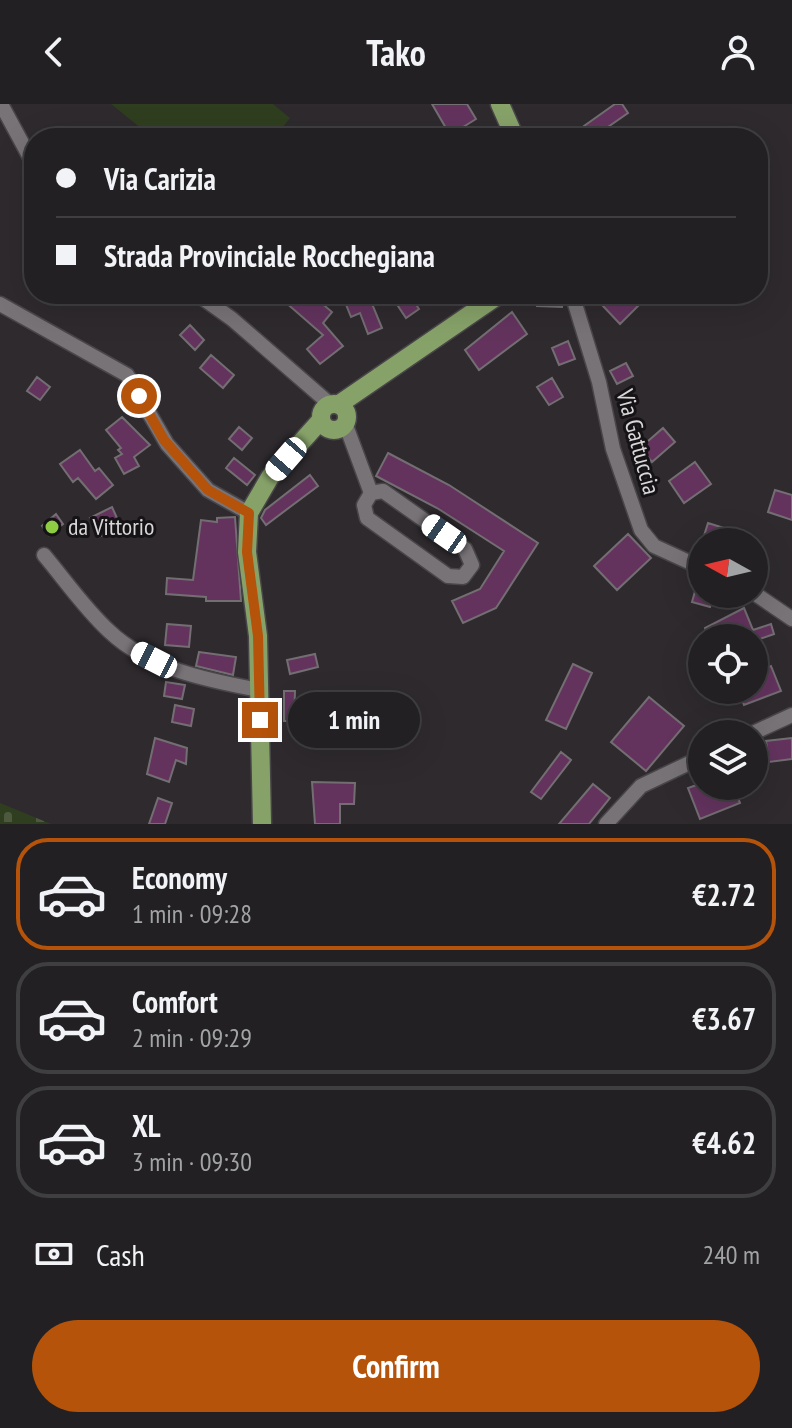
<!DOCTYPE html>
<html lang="en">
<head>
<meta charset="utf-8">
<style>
	:root { --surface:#222022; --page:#2e2d2f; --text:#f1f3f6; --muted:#a2a3a5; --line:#3f3e40; --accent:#b45309 }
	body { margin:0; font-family:"PT Sans Narrow",sans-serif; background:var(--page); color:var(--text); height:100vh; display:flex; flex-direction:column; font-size:30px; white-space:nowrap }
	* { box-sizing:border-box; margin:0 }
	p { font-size:26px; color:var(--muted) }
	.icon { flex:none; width:44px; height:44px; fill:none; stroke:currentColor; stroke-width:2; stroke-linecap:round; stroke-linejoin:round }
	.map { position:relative; height:720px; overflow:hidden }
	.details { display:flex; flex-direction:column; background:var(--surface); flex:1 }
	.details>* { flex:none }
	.top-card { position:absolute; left:24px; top:24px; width:744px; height:176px; border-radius:32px; box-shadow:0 8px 32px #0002,0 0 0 2px var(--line); display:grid; align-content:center; height:176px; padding:0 32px; background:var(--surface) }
	.needle { width:52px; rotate:278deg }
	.buttons { position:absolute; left:688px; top:424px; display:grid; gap:16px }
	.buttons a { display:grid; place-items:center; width:80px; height:80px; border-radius:50%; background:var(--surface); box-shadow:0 8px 32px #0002,0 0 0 2px var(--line); font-size:40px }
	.end { position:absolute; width:36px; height:36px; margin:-18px; border:10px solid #b45309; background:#fff; box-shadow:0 0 0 4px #fff }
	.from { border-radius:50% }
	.bubble { position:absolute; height:56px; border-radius:28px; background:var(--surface); box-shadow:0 8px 32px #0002,0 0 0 2px var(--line); font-size:26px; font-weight:800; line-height:56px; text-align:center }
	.car { position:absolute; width:24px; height:48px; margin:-24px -12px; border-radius:10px; box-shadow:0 0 6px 2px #0007; background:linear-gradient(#fff 24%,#345 0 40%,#fff 0 76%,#345 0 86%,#fff 0) }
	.top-card b { display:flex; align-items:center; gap:28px; height:76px; font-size:30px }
	.top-card b+b { border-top:2px solid var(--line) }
	.top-card i { width:20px; height:20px; background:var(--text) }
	ul { padding:14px 0 0; list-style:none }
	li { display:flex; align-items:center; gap:24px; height:112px; margin:0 16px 12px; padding:0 16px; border:4px solid var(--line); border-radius:32px }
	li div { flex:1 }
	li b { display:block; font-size:30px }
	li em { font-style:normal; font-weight:800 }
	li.active { border-color:var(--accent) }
	li>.icon { width:72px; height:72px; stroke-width:1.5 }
	.pay { display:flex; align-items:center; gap:20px; height:88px; padding:0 32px; font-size:30px }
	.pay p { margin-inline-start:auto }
	.primary-button { display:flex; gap:16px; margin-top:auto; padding:16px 32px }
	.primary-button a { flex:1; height:92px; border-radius:48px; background:var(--accent); color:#fff; font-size:32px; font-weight:800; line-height:92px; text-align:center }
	header { display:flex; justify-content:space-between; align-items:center; height:104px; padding:0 32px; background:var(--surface); font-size:36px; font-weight:800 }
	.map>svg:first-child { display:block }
</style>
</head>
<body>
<header><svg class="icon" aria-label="back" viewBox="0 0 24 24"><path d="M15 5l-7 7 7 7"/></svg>Tako<svg class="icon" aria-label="person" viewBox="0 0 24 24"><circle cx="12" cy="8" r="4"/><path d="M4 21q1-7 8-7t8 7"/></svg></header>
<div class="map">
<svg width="792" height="720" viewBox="0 0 792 720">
	<defs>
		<pattern id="cemetery-stones" width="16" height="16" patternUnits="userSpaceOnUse" patternTransform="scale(2)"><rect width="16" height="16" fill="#2e3e1e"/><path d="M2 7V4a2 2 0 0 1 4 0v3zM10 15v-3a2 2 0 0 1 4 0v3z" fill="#4c593e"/></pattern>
	</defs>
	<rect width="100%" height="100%" fill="#2e2a2e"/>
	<path fill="#2e3e1e" d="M111 0H273L290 14 274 34H153Z"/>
	<path fill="url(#cemetery-stones)" d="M0 699 51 720H0Z"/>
	<path fill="#63335e" stroke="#736e72" stroke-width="2" d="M432 0H467L476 15 450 31Z
		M615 0H622L628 9 592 34 584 22Z
		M276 190H311L332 208 323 219 343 242 320 260 307 245 323 231Z
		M351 190H368L382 224 368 230 360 209 351 213 343 193Z
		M390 190H409L419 205 406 214Z
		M538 190H562V203L537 202Z
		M616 190 627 195 638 190 644 196 620 220 603 202Z
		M512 208 527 230 479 266 465 246Z
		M190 221 204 236 195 246 180 231Z
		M568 237 575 255 559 261 552 244Z
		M211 251 234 271 223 284 200 264Z
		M626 259 633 272 617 280 610 267Z
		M37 273 50 283 40 296 27 287Z
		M552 274 563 293 549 301 537 283Z
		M122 313 150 341 134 353 139 362 124 370 115 354 122 350 118 346 121 344 106 326Z
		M239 323 252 334 242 346 229 335Z
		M663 324 675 338 652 358 640 344Z
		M80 346 95 367 99 364 113 381 96 395 78 374 73 378 60 360Z
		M388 349 449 381 538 439 496 504 463 519 452 497 480 485 504 447 437 404 376 372Z
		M234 354 255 371 247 381 226 364Z
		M695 358 711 380 684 399 669 377Z
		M310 371 318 382 266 421 261 414 265 406Z
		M775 386 792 391V416L768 408Z
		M112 403 121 423 99 433 90 414Z
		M56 410 63 420 49 431 42 422Z
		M235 413 241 497H206V493L166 490 167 474 193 476 201 416 217 418V414Z
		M708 419 743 430 741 438H702Z
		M628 430 651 454 617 486 594 462Z
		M699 473 702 474V490H713L710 503 692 498Z
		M744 504 753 526 771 520 774 530 754 537V534H708L705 524Z
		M167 520 191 522 189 543 165 541Z
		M199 548 236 553 233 571 196 562Z
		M315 550 318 563 290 570 287 556Z
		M573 560 592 569 566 625 546 616Z
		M771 562 781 587 744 601 738 586H754V569Z
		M166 578 185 581 182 595 164 592Z
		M284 587H295L294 617H284Z
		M649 593 684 622 646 667 611 638Z
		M175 601 194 605 191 622 172 618Z
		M155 634 187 644 186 660 176 656 169 678 147 670Z
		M792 634V655L769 658 766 637Z
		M561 648 571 656 541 695 531 688Z
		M312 678 355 679 354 700H340V720H315Z
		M702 679V682H733L740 699 700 715 688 684Z
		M593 680 610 694 589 720H559Z
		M158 694 172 699 165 720H149Z"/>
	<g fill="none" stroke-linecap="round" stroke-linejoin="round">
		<defs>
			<path id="minor" d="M1 0 34 61
				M197 190 232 215 331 301
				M572 190 599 278 613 345 641 426 654 442 702 464
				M0 200 127 271 167 340 208 386 249 409
				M345 319 371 389
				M383 387 465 445 472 461 463 473 448 472 367 414 364 401 371 389Z
				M44 451C65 476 85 505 109 527 149 565 207 576 259 586
				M754 489 792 515
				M751 630 792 611
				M606 720 641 682 702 653"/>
			<path id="major" d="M500 0 515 34
				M321 313a13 13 0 1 1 26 0a13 13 0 1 1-26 0Z
				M338 301 500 190
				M262 720 258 532 247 448 249 409 270 373 321 316"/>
		</defs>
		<use href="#minor" stroke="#494649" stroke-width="17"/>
		<use href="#major" stroke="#494649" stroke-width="21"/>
		<use href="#minor" stroke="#787377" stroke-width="14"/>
		<use href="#major" stroke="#87a269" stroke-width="18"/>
	</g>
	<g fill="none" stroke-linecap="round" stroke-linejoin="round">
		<path stroke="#b45309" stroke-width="10" d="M139 292 164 336 208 386 249 409 247 448 258 532 260 616"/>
	</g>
	<circle fill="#8ecd43" stroke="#151315" stroke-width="3" cx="52" cy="423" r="8"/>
	<g text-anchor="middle" stroke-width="6" stroke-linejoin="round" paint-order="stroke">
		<g font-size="24" fill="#dad7d9" stroke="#151315">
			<text transform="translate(638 338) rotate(75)" y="8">Via Gattuccia</text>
		</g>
		<g font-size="24" fill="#dad7d9" stroke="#151315" text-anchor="start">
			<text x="68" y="431">da Vittorio</text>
		</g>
	</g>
</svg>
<div class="buttons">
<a><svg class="needle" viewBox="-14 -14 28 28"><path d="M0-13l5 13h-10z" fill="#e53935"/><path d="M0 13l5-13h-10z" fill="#a2a3a5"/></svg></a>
<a><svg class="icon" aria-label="locate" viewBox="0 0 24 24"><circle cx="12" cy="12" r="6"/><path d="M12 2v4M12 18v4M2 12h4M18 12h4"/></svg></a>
<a><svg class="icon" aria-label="layers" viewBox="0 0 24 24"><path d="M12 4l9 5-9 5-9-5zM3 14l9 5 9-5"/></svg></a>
</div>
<i class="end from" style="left:139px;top:292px"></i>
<i class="end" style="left:260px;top:616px"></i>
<div class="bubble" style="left:288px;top:588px;width:132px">1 min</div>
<i class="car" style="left:286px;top:355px;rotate:221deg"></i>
<i class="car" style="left:444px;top:430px;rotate:305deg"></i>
<i class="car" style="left:154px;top:556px;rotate:297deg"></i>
<div class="top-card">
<b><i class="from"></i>Via Carizia</b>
<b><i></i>Strada Provinciale Rocchegiana</b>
</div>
</div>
<section class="details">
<ul>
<li class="active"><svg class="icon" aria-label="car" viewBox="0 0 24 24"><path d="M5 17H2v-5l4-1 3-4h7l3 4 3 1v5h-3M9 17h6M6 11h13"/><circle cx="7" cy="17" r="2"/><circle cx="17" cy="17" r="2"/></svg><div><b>Economy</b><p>1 min · 09:28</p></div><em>€2.72</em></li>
<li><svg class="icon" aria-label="car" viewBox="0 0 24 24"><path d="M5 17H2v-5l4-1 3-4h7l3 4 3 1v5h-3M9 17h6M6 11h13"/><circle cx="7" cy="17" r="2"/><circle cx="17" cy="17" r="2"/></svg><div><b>Comfort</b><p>2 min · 09:29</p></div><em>€3.67</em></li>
<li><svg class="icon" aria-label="car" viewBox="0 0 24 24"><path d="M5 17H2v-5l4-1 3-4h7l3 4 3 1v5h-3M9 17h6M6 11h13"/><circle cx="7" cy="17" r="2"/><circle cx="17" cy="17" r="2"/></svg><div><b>XL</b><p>3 min · 09:30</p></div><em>€4.62</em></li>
</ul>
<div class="pay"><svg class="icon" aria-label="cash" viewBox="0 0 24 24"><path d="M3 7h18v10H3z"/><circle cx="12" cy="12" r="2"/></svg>Cash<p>240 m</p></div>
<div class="primary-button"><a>Confirm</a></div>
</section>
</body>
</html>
